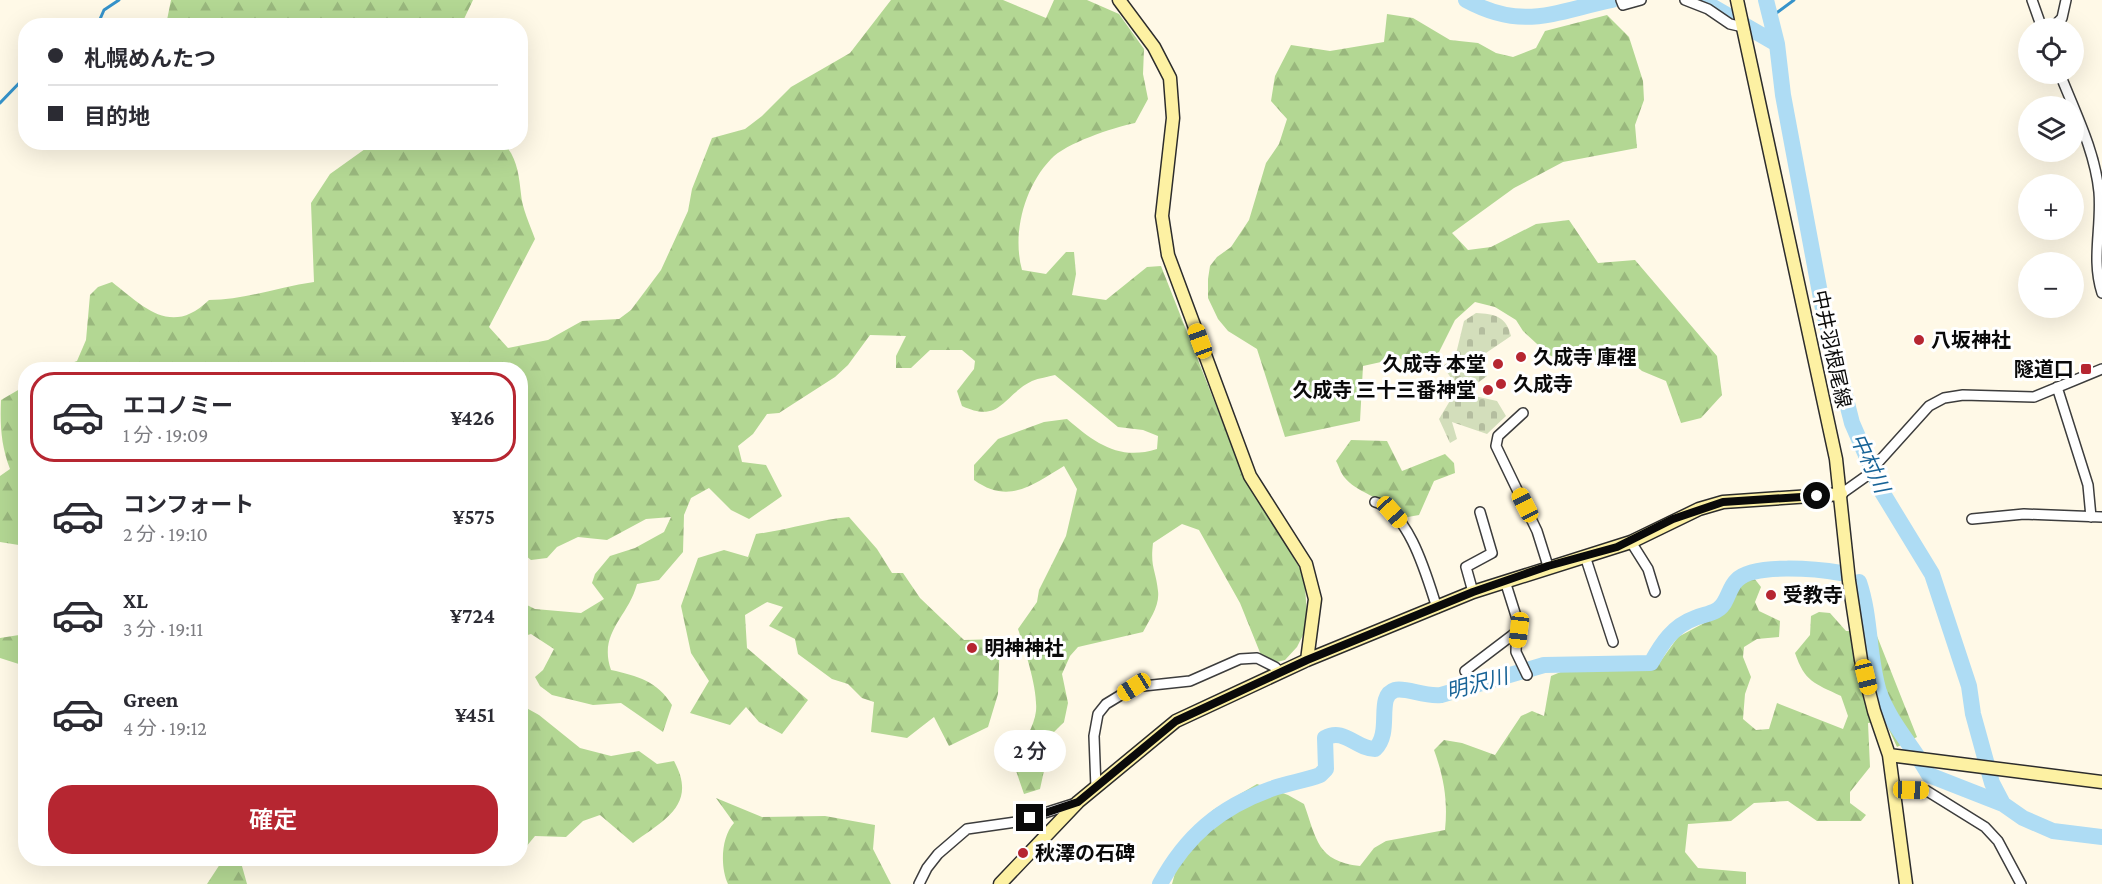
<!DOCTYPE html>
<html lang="ja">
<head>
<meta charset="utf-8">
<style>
	:root { --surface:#fff; --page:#f7f7f7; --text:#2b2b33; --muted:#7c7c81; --line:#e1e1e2; --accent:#b62631 }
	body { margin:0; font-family:"Crimson Pro","Noto Sans JP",serif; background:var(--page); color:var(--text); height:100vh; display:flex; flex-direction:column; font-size:22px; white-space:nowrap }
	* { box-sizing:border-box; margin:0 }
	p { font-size:20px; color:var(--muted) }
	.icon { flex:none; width:33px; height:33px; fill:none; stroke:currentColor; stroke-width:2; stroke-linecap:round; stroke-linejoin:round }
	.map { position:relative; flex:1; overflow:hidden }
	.details { position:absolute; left:18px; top:362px; width:510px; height:504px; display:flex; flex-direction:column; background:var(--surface); border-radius:24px; box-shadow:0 6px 24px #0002 }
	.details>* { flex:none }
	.guide { position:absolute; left:18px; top:18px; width:510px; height:132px; border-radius:24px; box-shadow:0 6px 24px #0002; display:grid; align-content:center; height:132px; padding:0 30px; background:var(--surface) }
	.tools { position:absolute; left:2018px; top:18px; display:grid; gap:12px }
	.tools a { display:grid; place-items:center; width:66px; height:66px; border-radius:50%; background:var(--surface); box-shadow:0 6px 24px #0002; font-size:30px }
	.end { position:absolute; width:27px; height:27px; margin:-14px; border:8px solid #0a0a0a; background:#fff; box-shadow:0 0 0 3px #fff }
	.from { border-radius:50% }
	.bubble { position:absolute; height:42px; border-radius:21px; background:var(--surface); box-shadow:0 6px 24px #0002; font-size:20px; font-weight:600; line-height:42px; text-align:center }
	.car { position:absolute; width:18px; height:36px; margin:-18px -9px; border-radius:8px; box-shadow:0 0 4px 2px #0007; background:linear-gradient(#f5c518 24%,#345 0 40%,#f5c518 0 76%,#345 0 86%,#f5c518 0) }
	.guide b { display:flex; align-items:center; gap:21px; height:57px; font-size:22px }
	.guide b+b { border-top:2px solid var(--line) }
	.guide i { width:15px; height:15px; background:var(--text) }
	ul { padding:10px 0 0; list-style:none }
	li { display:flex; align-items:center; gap:18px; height:90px; margin:0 12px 9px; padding:0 18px; border:3px solid transparent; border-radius:24px }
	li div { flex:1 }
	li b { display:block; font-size:22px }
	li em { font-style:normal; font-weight:600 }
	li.active { border-color:var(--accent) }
	li>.icon { width:54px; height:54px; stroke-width:1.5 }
	.cta { display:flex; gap:12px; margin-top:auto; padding:12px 30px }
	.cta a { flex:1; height:69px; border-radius:24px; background:var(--accent); color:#fff; font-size:24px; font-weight:600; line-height:69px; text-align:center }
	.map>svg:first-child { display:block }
</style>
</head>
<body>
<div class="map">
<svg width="2102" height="884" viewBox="0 0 2102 884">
	<defs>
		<pattern id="forest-firs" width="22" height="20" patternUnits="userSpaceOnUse" patternTransform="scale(1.5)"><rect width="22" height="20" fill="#b3d793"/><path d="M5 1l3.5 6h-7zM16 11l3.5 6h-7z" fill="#99b77d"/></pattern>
		<pattern id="cemetery-stones" width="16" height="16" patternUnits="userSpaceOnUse" patternTransform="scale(1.5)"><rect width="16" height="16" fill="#d3debb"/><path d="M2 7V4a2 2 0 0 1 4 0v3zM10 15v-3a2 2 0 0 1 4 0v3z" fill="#b4bd9f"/></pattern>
	</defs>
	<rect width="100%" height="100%" fill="#fff9e7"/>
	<path fill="url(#forest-firs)" d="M171 0H473L464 19 452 25H166Z
		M891 0H1003L1046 18 1054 0H1087L1119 14 1144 49 1143 74 1148 99 1135 123C1112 128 1066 143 1051 159 1024 187 1012 234 1022 270L1046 274 1066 252H1074L1076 274 1072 295 1106 300 1147 267 1161 266 1235 454 1304 576 1307 613 1305 631 1297 647 1285 660 1273 663 1261 655 1240 603 1199 530 1182 524 1153 543C1150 568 1156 570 1158 591 1160 606 1149 620 1143 632L1078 647 1070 656 1062 674 1068 703 1064 722 1052 734 1040 789 1024 794 1013 762C1021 747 1034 728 1036 711 1038 689 1025 650 1018 629L1037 602 1039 590 1066 536 1077 489 1064 466C1032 485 1009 505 974 480V465L998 439 1044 422 1067 419C1095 443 1119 461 1157 449L1158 436 1143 430 1118 427 1055 375C1048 377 1039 378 1032 381 1003 395 1001 424 962 406L957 391 974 369 975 361 962 350H930L911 368H896V356L906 336 870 335 848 365 835 377 779 413 767 414 753 434 738 446 742 462 766 465 782 496 749 519 731 510 709 488 691 498 684 515 683 552 659 580 637 584C628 618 598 632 611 670 638 676 657 681 672 705L663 732 621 703 593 705 552 695 540 686 535 677 543 670 554 649 531 634 521 637V602L535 609 581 613 604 599 592 583 595 574 610 556 635 548 664 532 671 517 646 519 607 540 578 537 557 547 547 558 531 560 521 552 520 369H55L77 361 86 340 90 295 98 287 112 282C144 307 171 337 209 300 245 300 278 287 314 282L311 203 330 174 365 149 366 143 502 142C517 155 519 176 521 194 522 208 530 225 535 239L489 327 508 348 548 340 582 321 619 319 631 310 661 270 688 211 692 189 712 138 745 129 762 116 791 87 850 53Z
		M1387 14 1413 18 1450 40 1478 43 1496 53 1513 57 1536 48 1545 31 1607 15 1629 37 1643 81 1644 100 1635 125 1637 148 1563 162 1514 188 1452 233 1468 250 1491 247 1536 224 1569 220 1598 263 1635 260 1717 356 1722 395 1701 418 1681 423 1666 381 1642 371 1627 358 1601 353 1569 364 1549 355 1523 331 1516 320 1495 307 1475 302 1455 320 1439 352 1411 364 1399 358 1363 366 1360 421 1285 437 1257 349 1228 331 1218 319 1208 298V279L1210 266 1217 257 1231 247 1249 220 1266 163 1279 144 1287 119 1271 101 1275 76 1291 45 1330 51 1384 42Z
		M25 386V546L0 542V476L10 469C1 445 0 426 1 400Z
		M1351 440 1387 441 1402 471 1445 454 1454 463 1455 473 1434 481 1419 515 1408 517C1391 502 1357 493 1345 478 1341 474 1339 466 1336 461Z
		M849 517 877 549 892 573H903L920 598 964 640 1000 639 998 694 988 727 949 746 934 717 907 738 871 732 874 702 862 698 848 684 832 679 798 654 795 639 769 626 783 607 767 602 745 615 747 648 808 700 782 734 759 722 746 707 730 725 690 713 709 681 691 653 681 606 698 558 724 550 748 557 756 534C788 530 817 520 849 517Z
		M1754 578 1761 587 1755 602 1759 611 1780 621 1779 637 1757 639 1744 647 1743 657 1751 677 1745 694 1743 719 1756 730 1769 729 1777 703 1843 729 1848 716 1841 696C1814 683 1805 682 1795 653L1810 635 1811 616 1819 612 1830 613 1846 631H1875L1917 737 1897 747 1886 723H1868L1870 767 1850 792V803L1866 815 1861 821H1817L1788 801 1754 803 1731 821 1688 824 1685 852 1698 868 1746 872V884H1172L1184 841 1213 810 1257 784 1288 795 1304 804C1317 840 1317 861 1360 866L1374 848 1386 841 1445 830C1448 801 1444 778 1434 750L1444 740 1462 743 1495 755 1521 716 1532 711 1544 716 1551 676 1563 671 1655 669 1678 637 1721 614 1741 585Z
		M19 635 25 637V666L0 658V638Z
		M521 705 539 715 580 748 611 756 639 751 657 764 674 761C698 805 664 820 633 843L600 815 583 821 566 837 535 836 521 853Z
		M716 798 762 817 825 816 875 825 873 849 891 884H728C720 867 721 837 734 823Z
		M224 858 240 859 247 884H207Z"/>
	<path fill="url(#cemetery-stones)" d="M1476 313C1495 314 1506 316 1511 336L1480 357 1487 376 1468 390 1470 395 1497 401 1506 416 1487 434 1452 422 1457 439 1450 443 1439 419 1451 399 1461 393 1443 366 1455 358 1464 321Z"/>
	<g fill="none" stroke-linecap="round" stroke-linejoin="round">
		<path stroke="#3693ca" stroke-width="3" d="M1771 17 1794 0
			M97 26 104 10 119 0
			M0 103 26 76"/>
		<path stroke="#aedcf4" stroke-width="16" d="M1466 0C1523 31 1554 12 1612 0
			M1701 0 1777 44
			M1766 0 1777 44 1783 95 1823 309 1852 423 1882 492 1932 574 1969 686 1973 714 1992 783 2003 804 2023 818 2053 831 2102 837
			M1859 582C1871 617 1868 656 1879 692 1890 723 1913 746 1929 775L2003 804
			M1160 884C1186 836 1220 807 1271 789 1287 783 1304 781 1320 775L1326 769 1325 738C1344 727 1356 749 1375 749 1393 732 1375 696 1395 690 1406 687 1424 697 1441 695L1544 665 1651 663C1662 643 1673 626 1695 618 1702 615 1711 614 1717 610 1728 604 1728 588 1737 580 1753 563 1818 569 1841 573"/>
		<defs>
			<path id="street" d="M1621 0 1623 5 1641 0
				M1685 0 1708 9 1730 24 1743 27
				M2032 0 2042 28
				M2052 28 2062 18 2066 0
				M2060 74C2075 112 2095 151 2099 192 2102 227 2091 259 2102 293
				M2057 387 2088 485 2091 517
				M1523 413 1498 436 1496 446 1537 531 1548 566
				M1841 494 1865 477 1929 406 1944 398 1963 395 2034 397 2102 369
				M1375 502C1409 511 1427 577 1437 608
				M1972 519 2024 514 2102 517
				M1631 542 1648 569 1655 592
				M1585 556 1613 642
				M1505 581 1517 619 1516 652 1527 675
				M1473 592 1466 567 1492 553 1480 512
				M1465 671 1519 630
				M1096 788 1094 736 1098 714 1106 704 1134 687 1190 681 1240 659 1257 658 1275 667 1281 673
				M1895 789 1927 791 1985 827 1998 841 2021 884
				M919 884 927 868 938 854 967 829 1016 822 1076 803"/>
			<path id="secondary" d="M1119 0 1154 47 1170 78 1173 118 1162 216 1168 255 1250 476 1306 564 1315 599 1307 660
				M1737 0 1836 459 1849 581 1861 660 1874 711 1889 755 1906 884
				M1889 755 2102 782
				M1000 884 1078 802 1176 721 1307 660 1473 592 1631 542 1699 509 1723 502 1841 494"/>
		</defs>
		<use href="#street" stroke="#3d3d3d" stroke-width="12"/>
		<use href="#secondary" stroke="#2c2c2c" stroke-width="15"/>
		<use href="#street" stroke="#fff" stroke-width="9"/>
		<use href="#secondary" stroke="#fdf1a3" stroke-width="12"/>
	</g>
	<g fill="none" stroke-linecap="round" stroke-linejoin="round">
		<path stroke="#0a0a0a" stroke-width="8" d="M1030 818 1078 802 1176 721 1307 660 1473 592 1548 566 1617 547 1673 519 1723 502 1817 496"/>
	</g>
	<g fill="#b62631" stroke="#fff" stroke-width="2">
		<circle cx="1919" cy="340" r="6"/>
		<circle cx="1521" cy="357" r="6"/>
		<circle cx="1498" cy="364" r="6"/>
		<rect x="2080" y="363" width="12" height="12" rx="3"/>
		<circle cx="1501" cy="384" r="6"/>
		<circle cx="1488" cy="390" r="6"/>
		<circle cx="1771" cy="595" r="6"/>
		<circle cx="972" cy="648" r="6"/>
		<circle cx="1023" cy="853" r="6"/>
	</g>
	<g text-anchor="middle" stroke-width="6" stroke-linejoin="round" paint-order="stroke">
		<g font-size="20" font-weight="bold" fill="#0a0a0a" stroke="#fff" text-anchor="start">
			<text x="1931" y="347">八坂神社</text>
			<text x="1533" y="364">久成寺 庫裡</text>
			<text x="1486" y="371" text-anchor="end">久成寺 本堂</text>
			<text x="2074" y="376" text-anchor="end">隧道口</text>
			<text x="1513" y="391">久成寺</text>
			<text x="1476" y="397" text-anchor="end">久成寺 三十三番神堂</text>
			<text x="1783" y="602">受教寺</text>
			<text x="984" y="655">明神神社</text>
			<text x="1035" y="860">秋澤の石碑</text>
		</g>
		<g font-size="20" fill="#0a0a0a" stroke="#fff">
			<text transform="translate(1832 349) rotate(78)" y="7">中井羽根尾線</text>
		</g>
		<g font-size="21" font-style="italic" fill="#176397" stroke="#fff">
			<text transform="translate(1870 463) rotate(65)" y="7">中村川</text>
			<text transform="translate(1477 684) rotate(-15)" y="7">明沢川</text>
		</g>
	</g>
</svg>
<div class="tools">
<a><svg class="icon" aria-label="locate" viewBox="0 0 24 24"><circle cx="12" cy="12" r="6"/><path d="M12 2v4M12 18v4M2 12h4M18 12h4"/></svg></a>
<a><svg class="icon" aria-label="layers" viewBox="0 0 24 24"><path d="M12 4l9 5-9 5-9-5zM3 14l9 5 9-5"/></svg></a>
<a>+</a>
<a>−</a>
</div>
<i class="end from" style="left:1817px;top:496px"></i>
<i class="end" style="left:1030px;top:818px"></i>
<div class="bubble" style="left:994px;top:730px;width:72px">2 分</div>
<i class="car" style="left:1200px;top:341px;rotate:340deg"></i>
<i class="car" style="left:1525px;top:505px;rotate:333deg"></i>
<i class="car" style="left:1392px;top:512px;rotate:138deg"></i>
<i class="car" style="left:1519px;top:630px;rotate:187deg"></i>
<i class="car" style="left:1866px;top:677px;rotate:166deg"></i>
<i class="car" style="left:1134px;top:687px;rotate:238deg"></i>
<i class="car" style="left:1911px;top:790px;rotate:92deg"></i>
<div class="guide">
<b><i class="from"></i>札幌めんたつ</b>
<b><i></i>目的地</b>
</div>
<section class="details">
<ul>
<li class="active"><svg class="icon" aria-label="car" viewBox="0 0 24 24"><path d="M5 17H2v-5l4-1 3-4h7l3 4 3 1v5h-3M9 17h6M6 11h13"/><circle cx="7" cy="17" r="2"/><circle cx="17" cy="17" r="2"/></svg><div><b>エコノミー</b><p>1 分 · 19:09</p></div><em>¥426</em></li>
<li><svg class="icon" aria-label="car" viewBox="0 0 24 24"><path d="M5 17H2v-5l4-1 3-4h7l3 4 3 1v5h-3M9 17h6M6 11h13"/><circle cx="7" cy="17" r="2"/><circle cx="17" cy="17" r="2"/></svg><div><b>コンフォート</b><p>2 分 · 19:10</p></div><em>¥575</em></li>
<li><svg class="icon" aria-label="car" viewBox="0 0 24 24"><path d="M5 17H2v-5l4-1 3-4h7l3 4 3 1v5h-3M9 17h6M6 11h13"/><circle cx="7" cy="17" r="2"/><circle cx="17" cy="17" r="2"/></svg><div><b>XL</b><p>3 分 · 19:11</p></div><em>¥724</em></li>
<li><svg class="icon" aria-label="car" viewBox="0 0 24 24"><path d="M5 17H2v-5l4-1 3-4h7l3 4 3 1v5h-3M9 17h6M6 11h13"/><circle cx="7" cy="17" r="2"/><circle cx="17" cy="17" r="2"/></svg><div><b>Green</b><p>4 分 · 19:12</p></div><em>¥451</em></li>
</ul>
<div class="cta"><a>確定</a></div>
</section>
</div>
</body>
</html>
